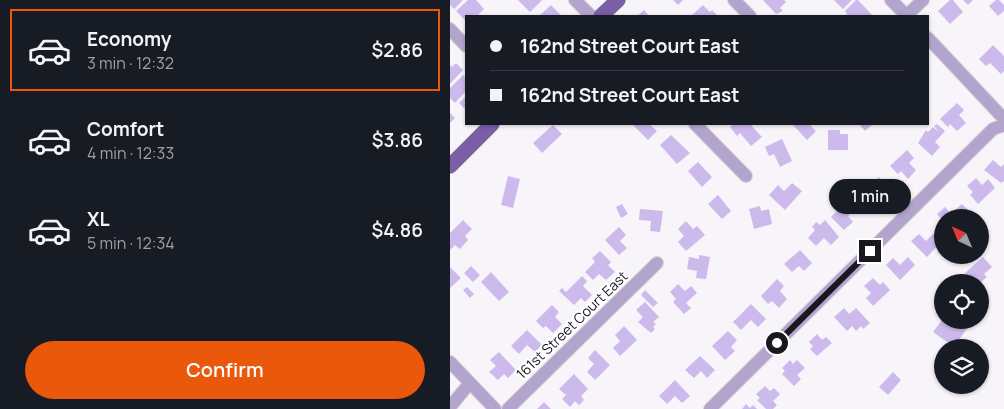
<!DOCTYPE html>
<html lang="en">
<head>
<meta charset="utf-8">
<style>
	:root { --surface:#171b24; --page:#242831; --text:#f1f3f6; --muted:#9ea1a6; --line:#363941; --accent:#ea580c }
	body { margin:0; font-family:Manrope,sans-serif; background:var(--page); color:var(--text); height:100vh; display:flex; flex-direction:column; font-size:19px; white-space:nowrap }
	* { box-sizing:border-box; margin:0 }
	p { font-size:16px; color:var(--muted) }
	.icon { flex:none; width:28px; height:28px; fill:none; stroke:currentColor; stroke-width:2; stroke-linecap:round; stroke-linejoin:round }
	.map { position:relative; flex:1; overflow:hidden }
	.side { display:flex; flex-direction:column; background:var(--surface); width:450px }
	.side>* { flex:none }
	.guide { position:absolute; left:15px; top:15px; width:464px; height:110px; border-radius:0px; box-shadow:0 1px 4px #0004; display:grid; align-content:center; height:110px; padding:0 25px; background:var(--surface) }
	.needle { width:32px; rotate:316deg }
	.buttons { position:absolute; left:484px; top:209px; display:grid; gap:10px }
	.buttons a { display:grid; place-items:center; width:55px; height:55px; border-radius:50%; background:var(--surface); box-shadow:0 1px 4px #0004; font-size:25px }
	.end { position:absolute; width:22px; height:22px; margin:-11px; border:6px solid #1b1721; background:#fff; box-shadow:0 0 0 2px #fff }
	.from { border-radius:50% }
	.bubble { position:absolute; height:35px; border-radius:18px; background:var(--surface); box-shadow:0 1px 4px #0004; font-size:16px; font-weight:600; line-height:35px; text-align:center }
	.guide b { display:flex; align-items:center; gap:18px; height:48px; font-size:19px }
	.guide b+b { border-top:1px solid var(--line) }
	.guide i { width:12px; height:12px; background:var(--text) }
	ul { padding:9px 0 0; list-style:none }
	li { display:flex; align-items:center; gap:15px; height:82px; margin:0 10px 8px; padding:0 15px; border:2px solid transparent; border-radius:0px }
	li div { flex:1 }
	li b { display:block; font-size:19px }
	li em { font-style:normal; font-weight:600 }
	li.current { border-color:var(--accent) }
	li>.icon { width:45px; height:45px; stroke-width:1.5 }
	.cta { display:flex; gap:10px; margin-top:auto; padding:10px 25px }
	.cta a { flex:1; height:58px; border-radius:30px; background:var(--accent); color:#fff; font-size:20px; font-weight:600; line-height:58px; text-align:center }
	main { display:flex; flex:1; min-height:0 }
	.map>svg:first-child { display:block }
</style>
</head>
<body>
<main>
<section class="side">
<ul>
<li class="current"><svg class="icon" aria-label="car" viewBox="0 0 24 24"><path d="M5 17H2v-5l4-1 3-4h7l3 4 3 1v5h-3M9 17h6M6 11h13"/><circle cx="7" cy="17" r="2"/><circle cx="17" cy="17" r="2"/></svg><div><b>Economy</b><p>3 min · 12:32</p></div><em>$2.86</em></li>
<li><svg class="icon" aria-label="car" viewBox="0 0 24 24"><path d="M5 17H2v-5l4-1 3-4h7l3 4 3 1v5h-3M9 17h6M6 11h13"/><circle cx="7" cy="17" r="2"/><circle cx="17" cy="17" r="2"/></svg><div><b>Comfort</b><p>4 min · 12:33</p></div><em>$3.86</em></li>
<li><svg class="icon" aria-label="car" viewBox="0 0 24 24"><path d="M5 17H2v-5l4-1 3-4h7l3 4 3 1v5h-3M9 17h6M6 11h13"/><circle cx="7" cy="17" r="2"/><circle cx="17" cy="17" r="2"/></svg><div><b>XL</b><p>5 min · 12:34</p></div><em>$4.86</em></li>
</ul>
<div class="cta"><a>Confirm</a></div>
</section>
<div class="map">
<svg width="554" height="409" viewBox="0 0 554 409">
	<rect width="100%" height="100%" fill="#f7f5fa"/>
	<path fill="#cdbaed" d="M0 0H13L4 9 0 5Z
		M18 0H26L34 9 27 16H16V21L6 11Z
		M68 0H92L80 12Z
		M223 0H233L228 5Z
		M313 0H334L336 2 330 8 333 11 326 14Z
		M384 0H402L393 9Z
		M406 0H408L423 16H398L395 11Z
		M500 0H503L513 12 500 24 488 11Z
		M513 0H523L518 5Z
		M546 0H549L554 5V11L548 16 539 6Z
		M101 5 112 16H89Z
		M253 5 260 12 262 10 268 16H241Z
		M194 10 199 16H187Z
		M543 45 554 56V71L551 74 540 63 536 66 529 59Z
		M6 63 13 70 0 84V65L2 67Z
		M13 75 16 78V91L5 103 0 98V88Z
		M16 96V110L9 103Z
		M507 103 514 110 509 115 516 123 507 131 500 124 498 127 490 119Z
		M0 113 5 118 0 123Z
		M182 124H199L207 131 198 140Z
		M284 124H300L312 137 301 146 290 133 287 136 280 127Z
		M344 124H359L366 131 357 140 343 125Z
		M409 124H423L415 131Z
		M487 124 495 131 485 142 490 147 482 156 468 143 476 130 478 132 483 127 489 132 484 126Z
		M103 125 112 134 92 153 83 143Z
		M378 130H390V134H398V150H378Z
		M221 135 240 153 227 164 210 145Z
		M332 139 342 161 330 167 324 154 319 156 315 147Z
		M457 150 464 158 459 163 466 170 458 179 451 171 448 174 440 166Z
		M543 160 551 167 554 164V181L551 183 534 170Z
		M248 162 262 177 252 187 238 171Z
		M58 176 70 179 63 208 51 205Z
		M429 177 437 185 433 189 440 196 432 203 426 197 420 203 412 195Z
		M526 178 532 185 538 179 545 188 528 204 520 195 523 192 517 186Z
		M342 183 352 191 335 210 319 195 328 185 334 191Z
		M268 195 281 211 272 219 258 204Z
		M397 201 405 209 398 216 403 222 394 230 381 217Z
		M172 204 178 214 171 218 166 207Z
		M512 204 520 212 514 218H492V220L487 214 495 207 501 214Z
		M310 206 311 211 319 209 322 224 304 229 299 209Z
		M190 209 213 211 210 232 200 231 201 221 189 220Z
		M13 220 22 229 15 236 18 240 10 249 5 245 0 250V233Z
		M375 220 389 237 381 245 374 238 366 246 358 238 365 230 362 227 366 222 370 225Z
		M236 221 243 229 247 226 255 235 236 251 228 242 234 236 228 229Z
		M169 227 176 235 170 241 177 248 169 255 155 240Z
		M484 233 492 241 477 257 461 241 469 234 476 241Z
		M350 250 362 263 354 271 349 266 342 272 334 264Z
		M150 251 161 262 158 265 165 272 156 280 149 274 143 280 135 272 145 262 142 258Z
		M249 255 260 257 256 279 246 278 247 271 237 269 239 257 249 259Z
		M458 257 465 265 450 280 436 265 443 258 450 265Z
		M533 257 542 267 534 274 537 277 531 282H524L515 273Z
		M21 266 30 275 23 282 14 273Z
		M0 267 11 278 0 288Z
		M41 272 59 292 49 301 31 282Z
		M132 276 137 281 133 286 142 295 135 302 131 298 124 305 109 291 112 288 116 292Z
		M423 278 430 285 433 282 440 290 423 306 416 298 421 293 414 286Z
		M327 279 334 286 330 291 337 299 329 308 322 301 318 304 311 296Z
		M228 284 235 291 241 286 247 293 236 303 241 308 234 314 223 302 226 299 220 292Z
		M17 287 24 294 20 298 13 290Z
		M195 290 208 303 203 307 191 295Z
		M195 302 209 317 203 322 206 324 203 327 205 329 201 333 188 322 193 317 186 310Z
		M301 304 316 319 308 327 301 320 291 330 283 322Z
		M102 305 109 312 105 317 112 324 103 333 96 326 93 328 86 321Z
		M394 308 399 314 406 308 420 323 413 329 411 326 406 331 402 326 397 331 384 317Z
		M492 320H515L520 324 504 347 483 332Z
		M174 326 187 340 170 356 163 348 170 341 165 335Z
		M77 330 92 345 85 352 77 345 69 354 61 346Z
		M278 331 287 340 281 347 285 351 275 360 262 346Z
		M367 334 372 340 376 337 382 343 367 356 360 349 363 346 359 342Z
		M145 350 160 365 145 380 137 372 144 364 138 358Z
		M49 352 66 370 58 378 54 374 48 380 39 372 46 366 40 360Z
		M250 356 265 370 257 378 251 371 244 378 235 370Z
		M340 360 343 364 347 360 355 368 347 375 351 379 344 386 332 374 335 371 332 368Z
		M443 372 451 380 438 395 429 387Z
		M124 374 138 389 131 396 134 400 129 405 125 401 120 407 112 399 116 395 109 389Z
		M225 380 240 396 232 403 225 396 217 404 209 396Z
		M315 386 320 391 324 388 330 394 323 401 327 405 323 409H316L307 400 310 398 306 394Z
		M94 402 101 409H87Z
		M296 404 300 408 303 405 307 409H292Z"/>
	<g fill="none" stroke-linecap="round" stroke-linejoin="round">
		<defs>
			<path id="minor" d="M125 0 141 16
				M284 0 300 16
				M441 0 457 16
				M456 16 473 0
				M0 29 16 46
				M478 38 554 119
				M245 124 296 176
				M0 362 45 409
				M0 407 19 384
				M58 409 207 263
				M260 409 543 129 554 125"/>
			<path id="major" d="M151 16 168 0
				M0 166 42 124"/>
		</defs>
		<use href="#minor" stroke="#d4d1d7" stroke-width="14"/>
		<use href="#major" stroke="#d4d1d7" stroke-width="16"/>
		<use href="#minor" stroke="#b3a4cd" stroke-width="12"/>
		<use href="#major" stroke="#7b5ea6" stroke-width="15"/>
	</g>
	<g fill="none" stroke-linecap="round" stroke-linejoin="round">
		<path stroke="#1b1721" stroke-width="6" d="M327 343 420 251"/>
	</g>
	<g text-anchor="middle" stroke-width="4.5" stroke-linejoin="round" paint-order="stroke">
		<g font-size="14" fill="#1b1721" stroke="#fff">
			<text transform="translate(122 325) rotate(-44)" y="5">161st Street Court East</text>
		</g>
	</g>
</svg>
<div class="buttons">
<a><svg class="needle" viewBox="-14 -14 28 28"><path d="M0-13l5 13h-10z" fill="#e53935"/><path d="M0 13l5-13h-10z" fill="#9ea1a6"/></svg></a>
<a><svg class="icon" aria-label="locate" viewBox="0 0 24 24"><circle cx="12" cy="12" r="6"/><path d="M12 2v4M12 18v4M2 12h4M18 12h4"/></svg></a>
<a><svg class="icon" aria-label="layers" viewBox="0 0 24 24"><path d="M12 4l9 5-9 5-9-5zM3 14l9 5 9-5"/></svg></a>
</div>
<i class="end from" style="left:327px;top:343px"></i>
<i class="end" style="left:420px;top:251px"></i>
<div class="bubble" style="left:379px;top:179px;width:82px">1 min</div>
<div class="guide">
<b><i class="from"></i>162nd Street Court East</b>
<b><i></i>162nd Street Court East</b>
</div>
</div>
</main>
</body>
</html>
